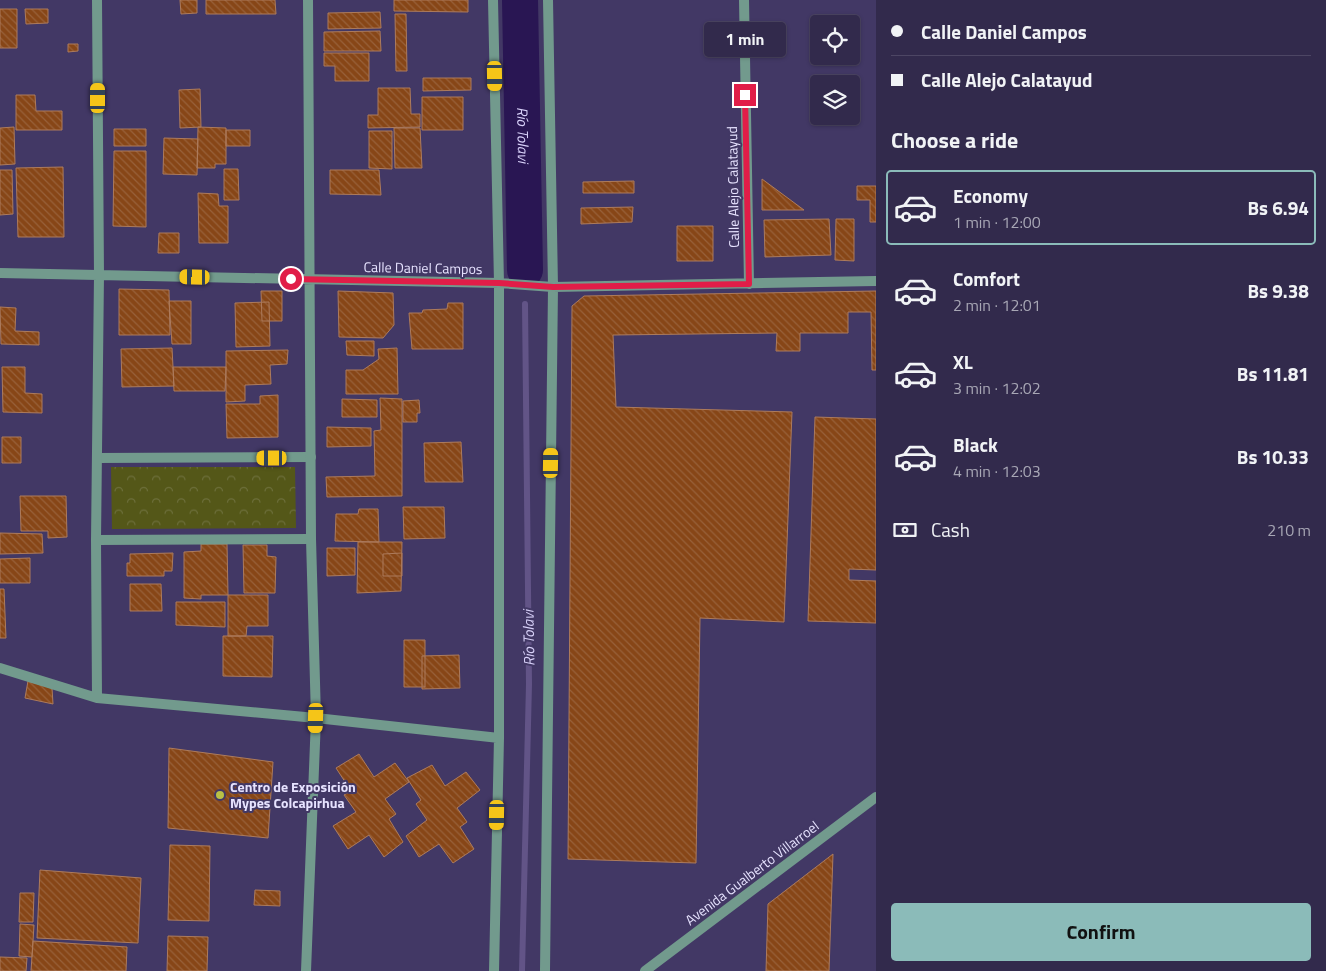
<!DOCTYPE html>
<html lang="en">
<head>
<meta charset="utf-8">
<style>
	:root { --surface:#322a4c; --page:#3d3656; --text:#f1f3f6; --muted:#a8a7b5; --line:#4d4664; --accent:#8bbbb9 }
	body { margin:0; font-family:"Titillium Web",sans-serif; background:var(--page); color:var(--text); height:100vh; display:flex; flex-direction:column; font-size:19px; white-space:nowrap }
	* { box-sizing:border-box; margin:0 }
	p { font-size:16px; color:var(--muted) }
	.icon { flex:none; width:28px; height:28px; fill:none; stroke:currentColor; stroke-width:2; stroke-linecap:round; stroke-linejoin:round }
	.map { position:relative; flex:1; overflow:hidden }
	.details { display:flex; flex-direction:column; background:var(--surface); width:450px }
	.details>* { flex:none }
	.top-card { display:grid; align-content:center; height:110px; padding:0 15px; background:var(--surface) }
	.controls { position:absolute; left:810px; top:15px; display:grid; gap:10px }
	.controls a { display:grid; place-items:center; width:50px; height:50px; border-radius:5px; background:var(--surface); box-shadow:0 1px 4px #0004,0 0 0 1px var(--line); font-size:25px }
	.end { position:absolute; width:22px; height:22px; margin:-11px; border:6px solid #e11d48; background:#fff; box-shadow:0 0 0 2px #fff }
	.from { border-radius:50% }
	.bubble { position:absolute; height:35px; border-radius:5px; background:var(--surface); box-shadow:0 1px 4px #0004,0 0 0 1px var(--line); font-size:16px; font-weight:700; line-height:35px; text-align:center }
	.car { position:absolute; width:15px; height:30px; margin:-15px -8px; border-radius:6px; box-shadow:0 0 4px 1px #0007; background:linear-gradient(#f5c518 24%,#345 0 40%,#f5c518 0 76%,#345 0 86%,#f5c518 0) }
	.top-card b { display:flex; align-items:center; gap:18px; height:48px; font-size:19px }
	.top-card b+b { border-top:1px solid var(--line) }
	.top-card i { width:12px; height:12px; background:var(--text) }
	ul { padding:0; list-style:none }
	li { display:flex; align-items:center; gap:15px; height:75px; margin:0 10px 8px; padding:0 5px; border:2px solid transparent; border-radius:5px }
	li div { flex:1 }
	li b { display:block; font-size:19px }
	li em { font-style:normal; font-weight:700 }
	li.selected { border-color:var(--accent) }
	li>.icon { width:45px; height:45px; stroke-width:1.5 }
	h2 { padding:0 15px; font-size:22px; line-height:60px }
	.pay { display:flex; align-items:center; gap:12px; height:55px; padding:0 15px; font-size:19px }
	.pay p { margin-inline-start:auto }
	.action { display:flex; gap:10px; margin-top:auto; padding:10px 15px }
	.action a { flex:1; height:58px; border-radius:5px; background:var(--accent); color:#111; font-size:20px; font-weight:700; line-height:58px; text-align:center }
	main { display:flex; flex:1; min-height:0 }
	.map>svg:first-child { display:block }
</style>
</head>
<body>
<main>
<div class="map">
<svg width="876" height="971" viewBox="0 0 876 971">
	<defs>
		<pattern id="park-crowns" width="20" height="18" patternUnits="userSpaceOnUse" patternTransform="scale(1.25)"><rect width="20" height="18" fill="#545718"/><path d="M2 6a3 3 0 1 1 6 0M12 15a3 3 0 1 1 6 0" fill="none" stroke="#6d6f3b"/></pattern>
		<pattern id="building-back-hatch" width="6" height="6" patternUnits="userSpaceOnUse" patternTransform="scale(1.25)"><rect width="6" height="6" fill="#874617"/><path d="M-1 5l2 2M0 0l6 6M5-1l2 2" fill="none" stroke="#98613a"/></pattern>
	</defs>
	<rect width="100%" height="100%" fill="#423865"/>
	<path fill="url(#park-crowns)" d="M111 467H295L296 528 112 529Z"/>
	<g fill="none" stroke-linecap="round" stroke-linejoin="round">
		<path stroke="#625487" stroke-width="6" d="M522 971 529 684 525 304"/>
		<path stroke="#291653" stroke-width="36" id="s1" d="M520 0 525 270"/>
	</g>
	<path fill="url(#building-back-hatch)" stroke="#ad7b5c" d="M180 0H197V13L181 14Z
		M206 0H275L276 14H206Z
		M394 0H468V12L394 11Z
		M0 9H17V48H0Z
		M25 9H48V23L26 24Z
		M380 12 381 28 328 29V13Z
		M395 14H406L407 71H396Z
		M380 31 381 51H324V32Z
		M68 44H78V51L68 52Z
		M324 53H369V81H335V66H324Z
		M423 78H471V90L423 91Z
		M378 88H410L411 114H420V127L368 128V115H378Z
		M200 89 201 127 180 128 179 90Z
		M16 95H35L36 111H62V130H16Z
		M422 97H463V130H422Z
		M14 127 15 164 0 165V128Z
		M198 127 226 128V164H215V168H197Z
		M394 128H420L422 168H395Z
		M114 129H146V146H114Z
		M226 130H250V146H226Z
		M369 131H392V169L369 168Z
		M164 138 198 139 197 175 163 174Z
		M114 151H146V227L113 226Z
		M63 167 64 237H18L16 168Z
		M224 169H238L239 200H224Z
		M0 170H12L13 214 0 215Z
		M330 170H379L381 195 330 194Z
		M762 179 804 210H762Z
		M634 181V193H583V182Z
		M857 186H876V222H870V200H857Z
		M198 193 218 194 219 206H228V243H199Z
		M633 207 632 222 581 224V208Z
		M829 219 831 255 765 257 764 220Z
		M836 219H854V261L835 260Z
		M677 226H713V261H677Z
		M159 233H179V253H158Z
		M119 289 169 290 170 335H119Z
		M261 291H282V321H262Z
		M338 291 393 293 394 325 383 338 339 337Z
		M876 291V370H872L871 312H848V333H800V351H776L777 333 613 335 616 407 792 412 784 622 700 618 696 863 568 859 572 306 584 296Z
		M169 301H191V344H172Z
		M269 302 270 346 236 347 235 303Z
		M448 303H463V349H412L409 313H422L423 310 447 309Z
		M0 307 16 308 15 331 39 332V345L1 344Z
		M346 341H374V356L347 355Z
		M172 348 174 386 122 387 121 349Z
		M397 348 398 394H346V370H363L379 359 378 349Z
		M288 350 287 364 270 365 271 384 245 385V401L226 402V351Z
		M2 367H25V393L42 394V413L3 412Z
		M173 367H226L225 391H174Z
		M278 395V437L227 438 226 404H260V396Z
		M380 398 402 399V496L327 497 326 477 375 476 374 431 381 430Z
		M342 399 377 400V417H342Z
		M419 400 420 413H417V422H403V401Z
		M815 417 876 419V570L849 569V580L876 581V623L808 621Z
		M327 427 371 428V446L327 447Z
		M2 437H21V463H2Z
		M461 442 463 482H425L424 443Z
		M20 496H66L67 537 48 538V531H21Z
		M403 507H444L445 538 404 539Z
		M359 509H378L379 542 335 541 336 514H358Z
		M0 533 42 534 43 553 0 554Z
		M358 542H402L401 591 357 593Z
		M201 544H227L228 595H201V599L184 598V552L201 551Z
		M243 545H267V556L276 557 275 593H244Z
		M327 548H355V575L327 576Z
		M173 553 172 571H164V576H127V563H130V554Z
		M402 553V576H383V554Z
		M30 558V583H0V559Z
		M130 584H161L162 611H130Z
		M0 589H4L6 638H0Z
		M228 595H268V626H247L246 636H228Z
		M176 602H225V627L176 625Z
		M223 636H273L272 677 223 676Z
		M404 640H425V687H404Z
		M459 655 460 688 422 689V656Z
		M28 681 52 688 53 704 25 698Z
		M169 748 273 762 268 838 168 828Z
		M359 754 374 777 395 763 409 782 385 799 396 814 389 819 403 842 384 857 369 835 348 849 333 826 356 812 344 795 351 791 336 768Z
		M432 765 445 786 466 772 480 790 457 808 467 822 460 827 474 849 453 863 439 844 419 857 406 836 427 820 416 804 421 800 407 778Z
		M170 845 210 846 209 921 168 920Z
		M833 854 829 971H766L768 904Z
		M40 870 141 878 138 943 37 938Z
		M255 890 280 891V906L254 905Z
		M20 893H34L33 922H19Z
		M20 924 34 925 32 957 19 956Z
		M168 936 208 937 207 971H167Z
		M33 941 127 947 126 971H31Z
		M0 957 27 958 26 971H0Z"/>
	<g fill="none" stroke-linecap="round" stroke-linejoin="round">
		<path stroke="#729a8d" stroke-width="10" d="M97 458 311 457
			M96 540 311 539"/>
		<path stroke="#729a8d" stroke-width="10" d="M493 0 499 283V738L494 971
			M744 0 749 284
			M0 273 499 283 553 287 876 281
			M0 668 97 698 316 718 499 738
			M97 698 96 540 99 275 97 0
			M306 971 316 718 311 539 308 0
			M545 971 553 287 548 0
			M645 971 876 797"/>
	</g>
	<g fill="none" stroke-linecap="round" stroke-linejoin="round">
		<path stroke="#e11d48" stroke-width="6" d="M291 279 499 283 553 287 749 284 745 95"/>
	</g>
	<circle fill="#b9c046" stroke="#423865" stroke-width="2" cx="220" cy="795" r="5"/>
	<g text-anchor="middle" stroke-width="4" stroke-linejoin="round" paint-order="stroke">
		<g font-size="14" fill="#e7e3ff" stroke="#423865">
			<text transform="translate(733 187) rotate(-91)" y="5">Calle Alejo Calatayud</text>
			<text transform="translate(423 268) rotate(1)" y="5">Calle Daniel Campos</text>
			<text transform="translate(752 873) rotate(-37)" y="5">Avenida Gualberto Villarroel</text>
		</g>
		<g font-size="14" font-weight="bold" fill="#e7e3ff" stroke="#423865" text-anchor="start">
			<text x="230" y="792">Centro de Exposición<tspan x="230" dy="16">Mypes Colcapirhua</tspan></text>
		</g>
		<g font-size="15" font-style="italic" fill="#d8d1f9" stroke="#423865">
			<text dy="5" stroke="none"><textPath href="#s1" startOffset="135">Río Tolavi</textPath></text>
			<text transform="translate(529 638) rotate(-91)" y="5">Río Tolavi</text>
		</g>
	</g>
</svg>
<div class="controls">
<a><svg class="icon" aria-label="locate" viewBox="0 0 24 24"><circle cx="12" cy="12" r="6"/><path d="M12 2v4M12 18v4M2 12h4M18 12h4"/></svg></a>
<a><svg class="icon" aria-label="layers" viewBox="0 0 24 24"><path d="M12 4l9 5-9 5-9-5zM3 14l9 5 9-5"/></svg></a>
</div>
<i class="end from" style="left:291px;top:279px"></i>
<i class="end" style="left:745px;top:95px"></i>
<div class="bubble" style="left:704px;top:22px;width:82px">1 min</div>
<i class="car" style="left:495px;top:76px;rotate:179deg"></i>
<i class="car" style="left:98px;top:98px;rotate:0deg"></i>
<i class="car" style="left:195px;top:277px;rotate:271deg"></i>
<i class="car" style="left:272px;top:458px;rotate:270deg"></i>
<i class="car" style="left:551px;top:463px;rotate:1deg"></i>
<i class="car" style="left:316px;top:718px;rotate:182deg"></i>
<i class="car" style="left:497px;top:815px;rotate:181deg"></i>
</div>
<section class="details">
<div class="top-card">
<b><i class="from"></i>Calle Daniel Campos</b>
<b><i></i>Calle Alejo Calatayud</b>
</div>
<h2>Choose a ride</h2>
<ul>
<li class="selected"><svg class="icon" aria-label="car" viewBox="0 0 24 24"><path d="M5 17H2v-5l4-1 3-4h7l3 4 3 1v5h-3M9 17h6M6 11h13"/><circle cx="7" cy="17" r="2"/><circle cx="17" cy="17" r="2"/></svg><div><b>Economy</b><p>1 min · 12:00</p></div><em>Bs 6.94</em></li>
<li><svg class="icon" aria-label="car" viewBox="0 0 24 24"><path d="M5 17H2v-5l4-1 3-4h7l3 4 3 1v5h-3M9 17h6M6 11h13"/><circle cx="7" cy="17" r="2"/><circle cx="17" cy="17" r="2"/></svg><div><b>Comfort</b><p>2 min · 12:01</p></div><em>Bs 9.38</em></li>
<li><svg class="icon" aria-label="car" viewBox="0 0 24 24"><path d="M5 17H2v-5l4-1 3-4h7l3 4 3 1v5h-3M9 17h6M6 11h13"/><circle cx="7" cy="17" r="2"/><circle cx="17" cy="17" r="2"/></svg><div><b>XL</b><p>3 min · 12:02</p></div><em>Bs 11.81</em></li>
<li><svg class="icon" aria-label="car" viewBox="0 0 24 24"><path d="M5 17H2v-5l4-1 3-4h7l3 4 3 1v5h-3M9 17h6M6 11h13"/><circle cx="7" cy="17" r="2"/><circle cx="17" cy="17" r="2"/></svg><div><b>Black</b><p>4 min · 12:03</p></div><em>Bs 10.33</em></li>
</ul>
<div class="pay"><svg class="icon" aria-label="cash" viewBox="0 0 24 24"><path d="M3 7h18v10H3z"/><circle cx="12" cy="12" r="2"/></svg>Cash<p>210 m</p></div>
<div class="action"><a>Confirm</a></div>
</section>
</main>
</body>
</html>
